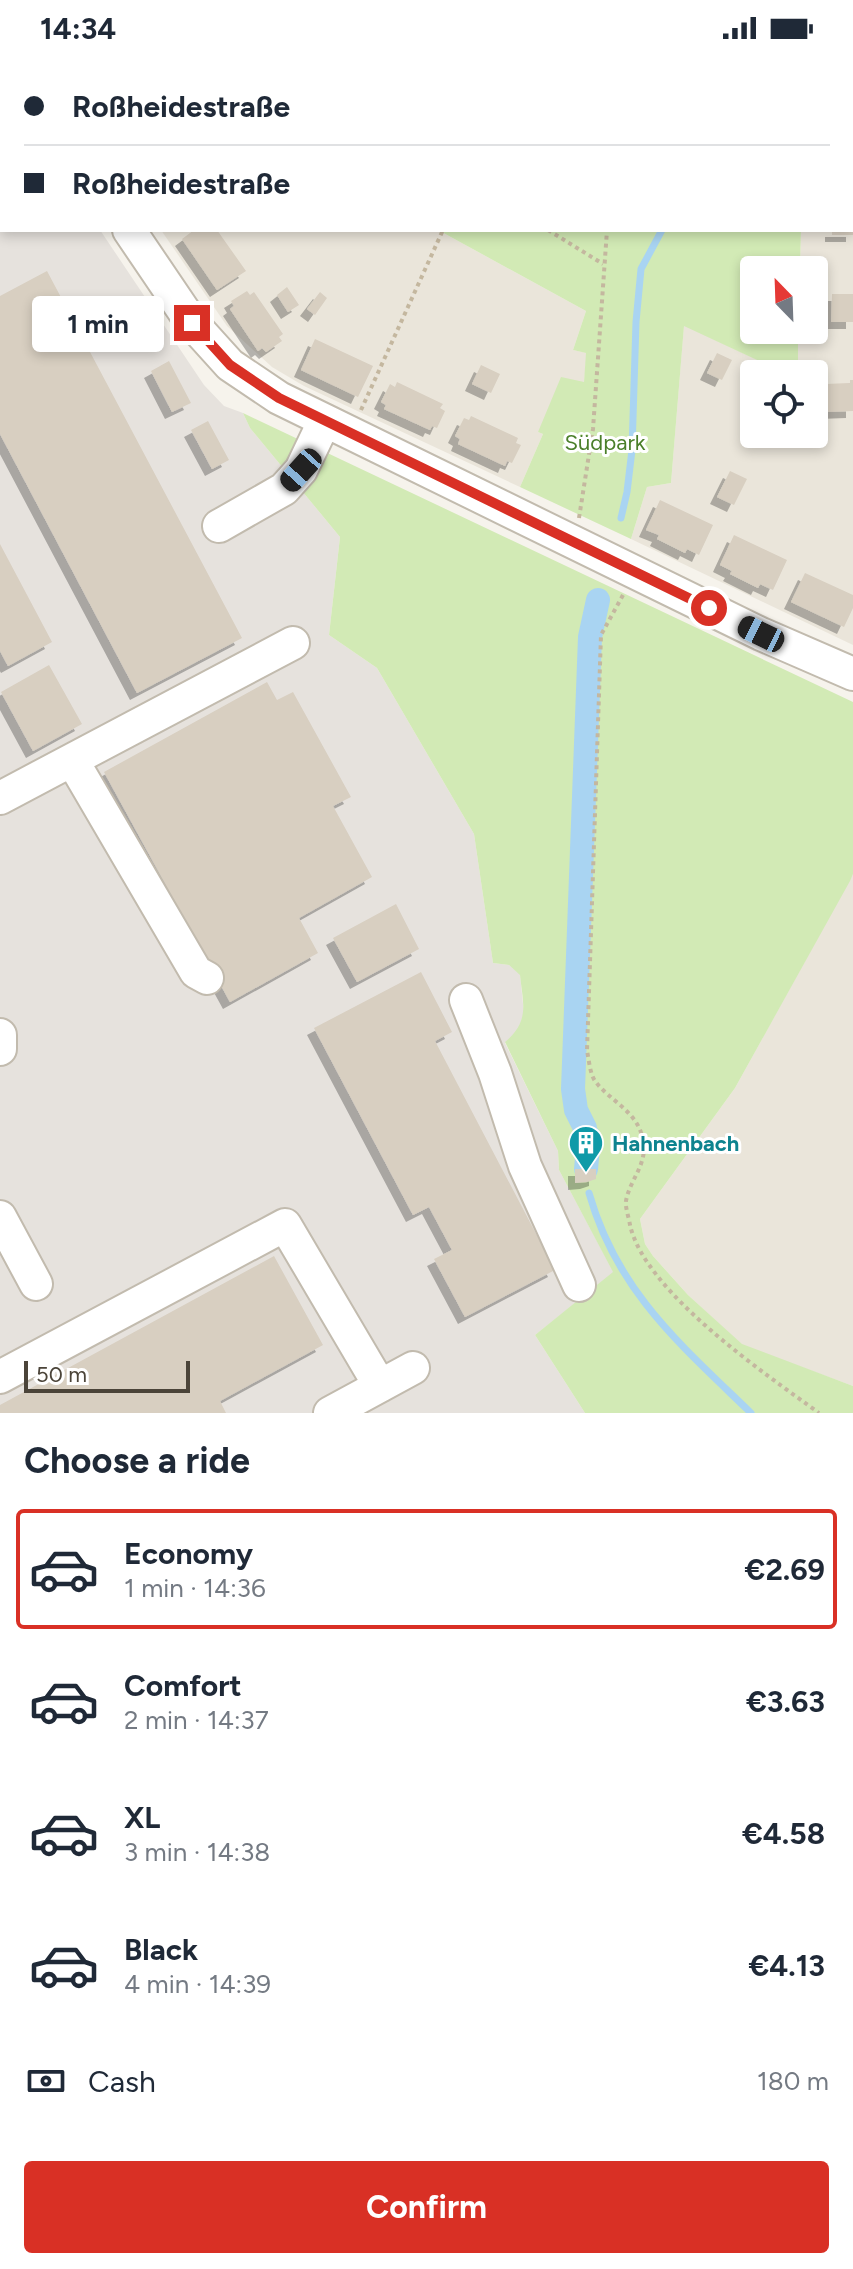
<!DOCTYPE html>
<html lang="en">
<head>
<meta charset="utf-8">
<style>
	:root { --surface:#fff; --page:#f6f6f7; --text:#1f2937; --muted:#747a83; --line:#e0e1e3; --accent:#d93025 }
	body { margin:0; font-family:Figtree,sans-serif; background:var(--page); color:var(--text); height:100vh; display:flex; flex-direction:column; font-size:30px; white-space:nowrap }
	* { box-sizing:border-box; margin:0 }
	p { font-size:26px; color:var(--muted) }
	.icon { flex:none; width:44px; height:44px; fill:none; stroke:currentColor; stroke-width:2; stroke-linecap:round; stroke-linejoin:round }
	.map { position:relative; height:1357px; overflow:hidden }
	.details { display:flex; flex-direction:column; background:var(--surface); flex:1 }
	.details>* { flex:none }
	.banner { position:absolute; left:0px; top:0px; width:854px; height:176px; box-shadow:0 4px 12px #0003; display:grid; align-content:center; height:176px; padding:0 24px; background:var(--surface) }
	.needle { width:52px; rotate:337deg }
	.fabs { position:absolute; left:740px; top:200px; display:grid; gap:16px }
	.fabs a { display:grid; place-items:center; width:88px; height:88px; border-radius:8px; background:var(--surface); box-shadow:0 4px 12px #0003; font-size:40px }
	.scale { position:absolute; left:24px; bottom:20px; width:166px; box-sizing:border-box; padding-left:8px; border:4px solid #4b4439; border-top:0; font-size:22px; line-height:28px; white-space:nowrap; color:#4b4439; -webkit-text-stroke:6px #fff; paint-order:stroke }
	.end { position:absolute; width:36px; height:36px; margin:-18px; border:10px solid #d93025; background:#fff; box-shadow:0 0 0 4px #fff }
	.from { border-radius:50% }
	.bubble { position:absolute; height:56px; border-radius:8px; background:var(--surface); box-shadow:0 4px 12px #0003; font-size:26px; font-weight:700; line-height:56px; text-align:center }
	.car { position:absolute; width:24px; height:48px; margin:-24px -12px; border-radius:10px; box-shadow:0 0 6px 2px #0007; background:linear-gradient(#222 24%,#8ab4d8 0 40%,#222 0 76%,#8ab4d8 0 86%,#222 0) }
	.banner b { display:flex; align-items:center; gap:28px; height:76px; font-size:30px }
	.banner b+b { border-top:2px solid var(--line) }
	.banner i { width:20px; height:20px; background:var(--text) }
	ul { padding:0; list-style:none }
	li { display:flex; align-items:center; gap:24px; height:120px; margin:0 16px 12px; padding:0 8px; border:4px solid transparent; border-radius:8px }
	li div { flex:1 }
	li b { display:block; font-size:30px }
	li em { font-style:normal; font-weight:700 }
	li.active { border-color:var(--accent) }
	li>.icon { width:72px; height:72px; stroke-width:1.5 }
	h2 { padding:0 24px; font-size:36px; line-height:96px }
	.pay { display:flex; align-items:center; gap:20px; height:88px; padding:0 24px; font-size:30px }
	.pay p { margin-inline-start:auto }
	.cta { display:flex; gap:16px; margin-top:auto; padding:16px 24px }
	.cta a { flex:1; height:92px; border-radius:8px; background:var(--accent); color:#fff; font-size:32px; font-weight:700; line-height:92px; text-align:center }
	.status { display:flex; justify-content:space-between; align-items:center; height:56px; padding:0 40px; background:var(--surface); direction:ltr }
	.status svg { height:22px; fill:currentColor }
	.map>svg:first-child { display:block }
</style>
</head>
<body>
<div class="status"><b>14:34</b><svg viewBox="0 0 49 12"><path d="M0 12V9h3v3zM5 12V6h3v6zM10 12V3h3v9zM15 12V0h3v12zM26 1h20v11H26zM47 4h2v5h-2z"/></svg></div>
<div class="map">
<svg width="853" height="1357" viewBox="0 0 853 1357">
	<defs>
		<filter id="shadow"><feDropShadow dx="-7" dy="7" stdDeviation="0" flood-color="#0004"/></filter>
	</defs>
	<rect width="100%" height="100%" fill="#f6f3ec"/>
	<path fill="#eae5da" d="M41 0H297L298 2H42Z
		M806 0H853V589L631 483 647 431 671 427 684 269 787 318H754V378H814V318H798V274H814V214H800L801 174H852V2Z
		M161 174H438L586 255 573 294 587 297 584 327 538 376 543 378 520 431 304 330 272 311 227 270Z
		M853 818V1330L742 1289 688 1239 653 1200 645 1188 640 1163 735 1032Z"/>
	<path fill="#e6e2dd" d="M0 26 2 174H100L204 329 224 350 243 357 250 372 340 481 329 579 377 612 474 778 493 907 509 909 520 918 524 958 518 975 505 987 558 1095 559 1114 614 1217 535 1279 585 1357H0Z"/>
	<path fill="#d2eab5" d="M297 0H806L298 2Z
		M438 174H801L800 214H754V274H798V318H787L684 270 671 427 647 431 631 483 520 431 543 378 538 376 561 321 584 326 586 297 573 294 586 255Z
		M243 357 853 646V818L850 825 735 1032 640 1163 645 1188 653 1200 688 1239 742 1288 853 1330V1357H585L535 1279 613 1216 559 1114 558 1095 505 986C530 965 523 948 520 919L509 909 493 907 474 778 377 612 329 579 340 481 250 372Z"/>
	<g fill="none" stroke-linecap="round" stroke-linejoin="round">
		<path stroke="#a9d4f2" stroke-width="7" d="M651 2 652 0
			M621 462 627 436 632 394 636 266 641 213 662 174
			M589 1137C617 1236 681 1289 751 1357"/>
		<path stroke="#a9d4f2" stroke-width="24" d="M585 1072 576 1054 573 1033 590 581 598 544
			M586 1113 589 1081"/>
	</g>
	<path fill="#d8cfc1" filter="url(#shadow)" d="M194 174H217L246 215 217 234 182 183Z
		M832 174H853V179H832Z
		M47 215 242 582 137 637 0 378V240Z
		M287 231 299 249 288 256 277 239Z
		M247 235 250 239 254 236 283 278 279 281 282 285 266 296 262 292 258 295 230 253 234 250 231 245Z
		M320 236 327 242 315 259 307 253Z
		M832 238H853V266H831Z
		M315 283 373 310 358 341 301 314Z
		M717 297 732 304 722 324 707 317Z
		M169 305 191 347 172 356 151 315Z
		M481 309 500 318 491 337 472 328Z
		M850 324H853V355L826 356 825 328 850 327Z
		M397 326 443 348 440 352 445 355 437 372 432 370 430 374 384 353 386 349 381 346 390 328 395 331Z
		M471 360 518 382 516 387 521 389 512 407 507 405 505 410 458 388 460 383 455 380 464 362 469 364Z
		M208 365 229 404 212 413 191 374Z
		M730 415 747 423 734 449 717 441Z
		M660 444 713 469 699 499 687 493 685 497 657 483 659 479 646 474Z
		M734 479 787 504 773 534 760 528 758 532 730 518 732 515 720 509Z
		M0 488 52 586 8 610 0 595Z
		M805 517 853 539V552L844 571 791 546Z
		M49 609 82 668 33 695 1 636Z
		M267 626 277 644 293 636 351 741 333 750 372 821 299 862 318 897 230 946 104 716Z
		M396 848 419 893 357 926 333 882Z
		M421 916 452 976 435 985 555 1214 465 1261 434 1203 452 1194 429 1151 413 1159 314 972Z
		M575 1113H596V1123L587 1126 575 1127Z
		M274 1200 323 1289 220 1345 226 1357H0V1349Z"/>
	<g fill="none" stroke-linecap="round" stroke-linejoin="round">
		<defs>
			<path id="minor" d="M10 0 11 2
				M117 2 119 0
				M129 174 192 267 230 309 279 342 761 578 853 618
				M219 470 284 433 301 414 324 366
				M72 704 196 916 207 922
				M0 742 293 587
				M466 944 495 1017 525 1110 579 1229
				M0 979V993
				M0 1161 36 1228
				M0 1321 285 1169 380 1330
				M330 1357 413 1312"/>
		</defs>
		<use href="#minor" stroke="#c2bbae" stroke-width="36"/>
		<path stroke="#c4b79f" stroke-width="4" stroke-dasharray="4 4" stroke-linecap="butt" d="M498 2V0
			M614 2V0
			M548 174 603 208
			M361 354 443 174
			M579 462 593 373 607 174
			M623 539 601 579 587 995C589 1004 590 1018 595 1025 609 1044 636 1055 642 1080 650 1107 630 1122 626 1145 625 1151 629 1162 630 1169 645 1236 764 1317 819 1357"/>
		<use href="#minor" stroke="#fff" stroke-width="32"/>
	</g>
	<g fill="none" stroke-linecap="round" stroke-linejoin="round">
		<path stroke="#d93025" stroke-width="10" d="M192 267 230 309 279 342 709 552"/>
	</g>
	<defs>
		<symbol id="building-pin" viewBox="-11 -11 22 30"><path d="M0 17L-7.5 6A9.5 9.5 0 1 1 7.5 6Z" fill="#0f9aa8" stroke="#fff"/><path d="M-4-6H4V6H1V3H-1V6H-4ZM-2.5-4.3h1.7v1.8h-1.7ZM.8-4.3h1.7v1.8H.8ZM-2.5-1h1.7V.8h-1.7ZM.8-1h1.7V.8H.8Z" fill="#fff"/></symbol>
	</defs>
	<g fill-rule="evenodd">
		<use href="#building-pin" x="566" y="1067" width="40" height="54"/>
	</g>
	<g text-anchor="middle" stroke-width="6" stroke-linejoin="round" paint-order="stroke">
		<g font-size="22" fill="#4a7f2a" stroke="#fff">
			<text x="605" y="394">Südpark</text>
		</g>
		<g font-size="22" font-weight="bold" fill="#0d838f" stroke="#fff" text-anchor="start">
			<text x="612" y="1095">Hahnenbach</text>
		</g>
	</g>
</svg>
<div class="fabs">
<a><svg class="needle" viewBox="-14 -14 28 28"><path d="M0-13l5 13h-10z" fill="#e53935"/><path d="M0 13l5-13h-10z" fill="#747a83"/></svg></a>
<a><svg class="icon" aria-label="locate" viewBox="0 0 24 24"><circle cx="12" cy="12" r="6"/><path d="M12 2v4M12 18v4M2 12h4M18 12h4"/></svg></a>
</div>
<div class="scale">50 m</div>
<i class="end from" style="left:709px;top:552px"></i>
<i class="end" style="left:192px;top:267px"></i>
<div class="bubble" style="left:32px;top:240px;width:132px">1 min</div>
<i class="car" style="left:301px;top:414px;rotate:222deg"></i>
<i class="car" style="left:761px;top:578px;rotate:296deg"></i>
<div class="banner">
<b><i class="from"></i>Roßheidestraße</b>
<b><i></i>Roßheidestraße</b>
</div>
</div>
<section class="details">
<h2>Choose a ride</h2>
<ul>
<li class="active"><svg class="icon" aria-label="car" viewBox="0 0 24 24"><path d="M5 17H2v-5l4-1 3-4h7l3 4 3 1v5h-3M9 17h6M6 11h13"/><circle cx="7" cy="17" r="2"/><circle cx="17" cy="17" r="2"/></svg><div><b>Economy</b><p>1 min · 14:36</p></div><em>€2.69</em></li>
<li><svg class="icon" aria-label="car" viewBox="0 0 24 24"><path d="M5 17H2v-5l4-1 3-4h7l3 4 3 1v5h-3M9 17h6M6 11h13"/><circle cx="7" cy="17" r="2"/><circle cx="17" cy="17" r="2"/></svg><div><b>Comfort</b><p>2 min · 14:37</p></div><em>€3.63</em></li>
<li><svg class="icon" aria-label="car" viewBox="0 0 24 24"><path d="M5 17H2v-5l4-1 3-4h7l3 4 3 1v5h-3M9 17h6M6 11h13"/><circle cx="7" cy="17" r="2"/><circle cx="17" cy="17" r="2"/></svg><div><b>XL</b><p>3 min · 14:38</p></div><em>€4.58</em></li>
<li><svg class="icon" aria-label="car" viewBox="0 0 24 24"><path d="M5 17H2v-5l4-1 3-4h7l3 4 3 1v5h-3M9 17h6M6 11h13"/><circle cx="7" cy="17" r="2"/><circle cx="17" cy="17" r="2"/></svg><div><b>Black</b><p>4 min · 14:39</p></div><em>€4.13</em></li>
</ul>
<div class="pay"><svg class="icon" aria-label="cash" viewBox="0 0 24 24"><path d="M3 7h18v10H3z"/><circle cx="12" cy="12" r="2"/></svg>Cash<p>180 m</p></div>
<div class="cta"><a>Confirm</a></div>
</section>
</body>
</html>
